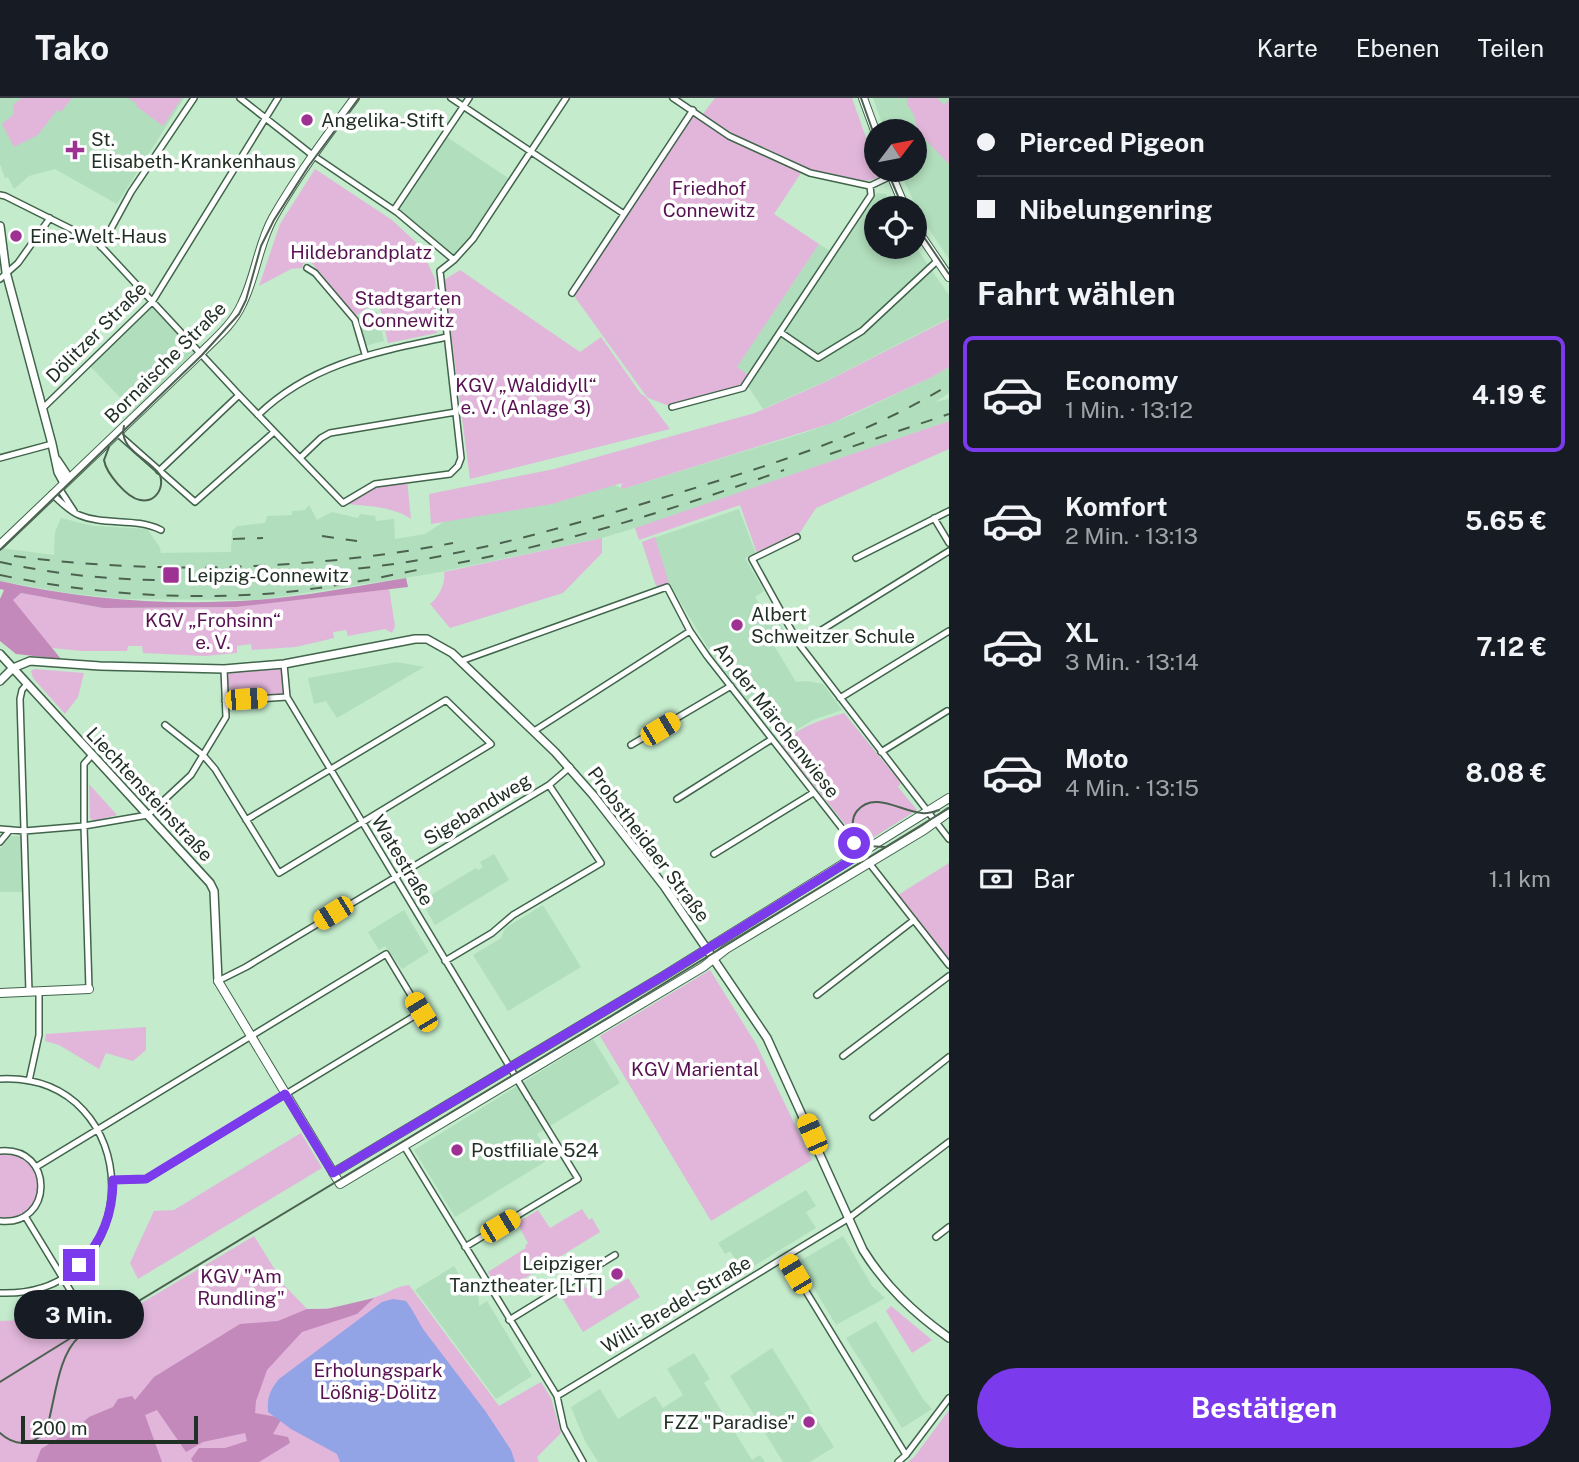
<!DOCTYPE html>
<html lang="de">
<head>
<meta charset="utf-8">
<style>
	:root { --surface:#171b24; --page:#242831; --text:#f1f3f6; --muted:#9ea1a6; --line:#363941; --accent:#7c3aed }
	body { margin:0; font-family:"Public Sans",sans-serif; background:var(--page); color:var(--text); height:100vh; display:flex; flex-direction:column; font-size:26px; white-space:nowrap }
	* { box-sizing:border-box; margin:0 }
	p { font-size:23px; color:var(--muted) }
	.icon { flex:none; width:38px; height:38px; fill:none; stroke:currentColor; stroke-width:2; stroke-linecap:round; stroke-linejoin:round }
	.map { position:relative; flex:1; overflow:hidden }
	.panel { display:flex; flex-direction:column; background:var(--surface); width:630px }
	.panel>* { flex:none }
	.top-card { display:grid; align-content:center; height:154px; padding:0 28px; background:var(--surface) }
	.needle { width:46px; rotate:58deg }
	.fabs { position:absolute; left:864px; top:21px; display:grid; gap:14px }
	.fabs a { display:grid; place-items:center; width:63px; height:63px; border-radius:50%; background:var(--surface); box-shadow:0 4px 10px #0003; font-size:35px }
	.scale { position:absolute; left:21px; bottom:18px; width:177px; box-sizing:border-box; padding-left:7px; border:4px solid #213025; border-top:0; font-size:19px; line-height:24px; white-space:nowrap; color:#213025; -webkit-text-stroke:5px #fff; paint-order:stroke }
	.end { position:absolute; width:32px; height:32px; margin:-16px; border:9px solid #7c3aed; background:#fff; box-shadow:0 0 0 4px #fff }
	.from { border-radius:50% }
	.bubble { position:absolute; height:49px; border-radius:24px; background:var(--surface); box-shadow:0 4px 10px #0003; font-size:23px; font-weight:700; line-height:49px; text-align:center }
	.car { position:absolute; width:21px; height:42px; margin:-21px -10px; border-radius:9px; box-shadow:0 0 5px 2px #0007; background:linear-gradient(#f5c518 24%,#345 0 40%,#f5c518 0 76%,#345 0 86%,#f5c518 0) }
	.top-card b { display:flex; align-items:center; gap:24px; height:66px; font-size:26px }
	.top-card b+b { border-top:2px solid var(--line) }
	.top-card i { width:18px; height:18px; background:var(--text) }
	ul { padding:0; list-style:none }
	li { display:flex; align-items:center; gap:21px; height:116px; margin:0 14px 10px; padding:0 14px; border:4px solid transparent; border-radius:10px }
	li div { flex:1 }
	li b { display:block; font-size:26px }
	li em { font-style:normal; font-weight:700 }
	li.current { border-color:var(--accent) }
	li>.icon { width:63px; height:63px; stroke-width:1.5 }
	h2 { padding:0 28px; font-size:32px; line-height:84px }
	.pay { display:flex; align-items:center; gap:18px; height:77px; padding:0 28px; font-size:26px }
	.pay p { margin-inline-start:auto }
	.action { display:flex; gap:14px; margin-top:auto; padding:14px 28px }
	.action a { flex:1; height:80px; border-radius:42px; background:var(--accent); color:#fff; font-size:28px; font-weight:700; line-height:80px; text-align:center }
	header { display:flex; align-items:center; gap:42px; box-sizing:border-box; height:98px; padding:0 35px; background:var(--surface); border-bottom:2px solid var(--line) }
	header strong { font-size:33px }
	nav { display:flex; gap:38px; margin-inline-start:auto; font-size:24px }
	main { display:flex; flex:1; min-height:0 }
	.map>svg:first-child { display:block }
</style>
</head>
<body>
<header>
<strong>Tako</strong>
<nav><a>Karte</a><a>Ebenen</a><a>Teilen</a></nav>
</header>
<main>
<div class="map">
<svg width="949" height="1364" viewBox="0 0 949 1364">
	<rect width="100%" height="100%" fill="#c3ebcc"/>
	<path fill="#b1debc" d="M0 0H184L117 106 55 71 29 78 14 91 8 79 5 80 0 66Z
		M873 0H949V161L921 119 899 72H915V33H885Z
		M444 37 511 82 473 141 454 162 394 112Z
		M877 95 886 96 893 110H877V149L915 148 949 197V220L826 283 763 311 748 288 753 280 736 269 819 146 835 156Z
		M152 204 201 255 136 316 88 266Z
		M377 214 384 243 365 248 358 218Z
		M949 269V295L935 304 949 301V323L648 426 602 440 430 476 258 502 124 501 67 495 0 483V450L54 457 55 434 61 420 93 428 147 431 159 448 161 455 231 454 232 433 237 428 265 425 267 418 292 417V413L305 412 309 407 317 422 332 414 358 420 360 416 375 418 376 423 394 421 395 441 425 436 445 423 552 406 615 387 623 391 807 334 852 317 930 280Z
		M739 411 756 456 745 460 764 493 755 499 770 523 777 520 786 536 772 544 796 584 806 583 823 586 842 612 813 622 779 642 713 558 669 485 656 488 642 444Z
		M397 564 424 569 337 620 326 603 314 606 308 580Z
		M11 738H20L23 794H0V751Z
		M494 756 509 782 435 827 421 803 476 770 478 772 483 769 480 764Z
		M543 807 581 869 508 913 473 857 501 840 505 830Z
		M404 812 429 854 402 871 385 848 379 852 368 834Z
		M593 941 620 985 537 1036 551 1060 455 1119 414 1052Z
		M806 1092 816 1108 806 1114 816 1130 744 1174 730 1153 725 1156 718 1145Z
		M843 1138 872 1188 885 1200 836 1227 798 1164Z
		M454 1168 463 1183 468 1181 478 1198 479 1208 487 1203 532 1278 496 1301 415 1192Z
		M876 1223 923 1301 932 1311 902 1330 846 1240Z
		M772 1250 834 1349 810 1364H783L730 1278Z
		M694 1255 710 1281 704 1285 752 1362 760 1357 765 1364H598L585 1343 571 1309 600 1291 618 1321 655 1298 663 1310 683 1297 667 1271Z"/>
	<path fill="#e1b6da" d="M22 0H72L61 14 57 12 38 37 14 49 2 26 13 17 14 6Z
		M128 0H182L163 28 136 8 137 6Z
		M715 0H852L880 79C840 99 738 40 702 17Z
		M907 0H937L944 7 949 2V66L918 34 914 17 907 6Z
		M693 12 729 38 803 72 774 116 819 146 737 269 751 279 743 290 672 309 648 300 644 295 572 195Z
		M315 71 392 122 420 148 435 181 437 235 388 245 378 201 356 218 310 163 303 166 302 170 291 171 259 188 280 126Z
		M460 172 580 254 601 239 641 296 645 298 670 331 470 381 444 182Z
		M949 221V269L930 280 832 325 623 391 621 390 622 385 552 406 431 426 429 396 554 371 755 315 825 284Z
		M949 323V351L816 410 797 439 758 458 740 407 639 442 635 430Z
		M407 382 411 421C391 407 366 409 343 405L365 390Z
		M655 439 669 485 658 489 655 485 642 444Z
		M602 440V455L563 495 450 530 430 506C439 499 446 485 444 474Z
		M389 490 395 528 392 535 385 531 348 538 346 532 333 534 334 540 296 549 252 552 251 546 237 548V555L205 558 143 555 142 548H128L127 553H82L52 550 12 502 21 495 103 510 236 509Z
		M284 566 287 599 225 603 224 571Z
		M34 571 84 575 78 599 65 616 33 580 31 573Z
		M844 615 901 685 898 689 917 712 863 746 859 744 782 647C796 629 824 621 844 615Z
		M89 686 117 717 94 723 90 720Z
		M949 765V863L898 797Z
		M710 872 756 946 812 1062 711 1123 600 938Z
		M146 929V952L133 963 106 955 99 971 59 947 45 943 46 936Z
		M301 1035 322 1070 138 1181 130 1165 154 1113 174 1112Z
		M0 1055C5 1055 12 1055 16 1056 44 1064 45 1105 21 1117 15 1121 7 1121 0 1121Z
		M582 1111 589 1122 592 1120 600 1134 501 1195 488 1174 526 1150 525 1148 528 1145 517 1125 538 1112 550 1130Z
		M254 1138 285 1188 307 1211C329 1211 353 1208 373 1200 386 1196 396 1188 409 1187L499 1308 541 1284 551 1300 561 1335 537 1359 539 1364H0V1223L22 1222 24 1237 73 1212 82 1228 89 1224 92 1230 98 1231Z
		M628 1180 640 1199 583 1234 561 1198 583 1185 593 1201Z
		M891 1208 932 1242 912 1255 886 1213Z
		M949 1312V1364H908L915 1358Z"/>
	<path fill="#c389bb" d="M406 480 408 489 236 509 103 510 21 495 13 502 61 561 16 556 0 543V501L4 492 0 491V483C83 502 172 508 257 502 307 498 357 488 406 480Z
		M374 1200 357 1216 302 1234 267 1272 256 1303 255 1315 282 1320 273 1336 288 1339 290 1345 259 1364H193L191 1361 199 1350H225L247 1343 245 1335 203 1344 186 1354 157 1312 145 1317 162 1364H36L41 1351 81 1326 89 1319 113 1309 118 1301 132 1298 135 1302 154 1279 240 1226 278 1223 307 1211H327Z"/>
	<path fill="#92a4e5" d="M393 1201 406 1203 411 1210 423 1231 486 1314 511 1352 515 1364H340L337 1356 291 1331 268 1314C267 1299 270 1292 279 1281L382 1204Z"/>
	<g fill="none" stroke-linecap="round" stroke-linejoin="round">
		<defs>
			<path id="minor" d="M240 0 311 56 398 115 454 162 473 141 566 0
				M451 0 624 116
				M673 0 729 38 810 75 870 88 891 78
				M0 97 5 98 97 144 239 297 343 405 375 386 450 376 458 368 461 360 440 173 454 162
				M394 112 469 0
				M101 149 131 94 194 0
				M307 170 315 175 355 222 365 256
				M0 181 18 165 50 120
				M572 195 693 12
				M780 234 818 260 862 233 937 163
				M672 309 743 290 871 97 870 88
				M43 310 152 204 278 0
				M258 317C312 265 377 254 447 239
				M117 335 195 404 274 334
				M0 360 52 346
				M300 360 321 340 330 335 456 314
				M159 373 239 297
				M59 390 74 413
				M52 396C61 404 69 413 79 417 105 428 135 419 161 432
				M934 420 949 445
				M797 439 752 461 799 546 949 741
				M856 460 949 413
				M799 546 949 453
				M461 563 667 489 690 533 707 558 949 867
				M284 566 287 599 529 1001
				M27 586 22 592 20 601 29 894
				M840 600 949 533
				M225 603 287 599
				M165 627 203 657 215 671 279 775 491 646 446 602 246 722
				M534 633 690 533
				M631 647 731 588
				M881 654 947 613
				M677 701 772 641
				M0 731 24 733 84 728 148 717 191 677 226 619 224 571
				M0 744 10 732
				M714 756 813 695
				M445 863 492 835 513 817 601 765 549 687
				M218 883 246 869 549 687 570 669
				M89 891 84 728V666L92 657
				M817 897 914 822
				M843 958 949 878
				M0 981C147 974 151 1200 0 1195
				M29 983 39 937V893
				M873 1019 949 959
				M404 1048 557 1298 564 1330 583 1364
				M0 1053C55 1048 54 1129 0 1123
				M36 1069 386 856 421 914 146 1081 113 1082
				M25 1118 84 1215
				M936 1139 949 1129
				M465 1149 578 1081 531 1004
				M785 1159 906 1357
				M509 1222 615 1157
				M557 1298 849 1120 949 1044
				M898 1364 906 1357 949 1300"/>
			<path id="tertiary" d="M0 128 6 174 52 346 58 374 64 385
				M57 362 69 380
				M0 556 210 785 214 793 218 883
				M0 583 13 570 30 563 100 568 224 571 284 566 415 541H427L452 555 555 654 593 697 664 788 767 940 863 1152C886 1189 914 1215 949 1240"/>
			<path id="secondary" d="M863 0 877 38
				M889 72 905 110
				M915 129 949 179
				M0 447 201 255C216 240 233 226 242 206 256 178 258 147 273 120 297 78 326 39 355 0
				M218 883 340 1086 703 869 726 851 924 732 949 714
				M0 895 89 891
				M333 1075 665 877 949 700"/>
		</defs>
		<use href="#minor" stroke="#41644b" stroke-width="8"/>
		<use href="#tertiary" stroke="#41644b" stroke-width="10"/>
		<use href="#secondary" stroke="#41644b" stroke-width="10"/>
		<use href="#minor" stroke="#fff" stroke-width="5"/>
		<use href="#tertiary" stroke="#fff" stroke-width="7"/>
		<use href="#secondary" stroke="#fff" stroke-width="8"/>
		<path stroke="#4c6251" stroke-width="2" d="M861 0 877 45
			M887 72 903 110
			M915 126 949 176
			M109 349 104 362C106 375 127 400 140 402 156 405 164 390 160 377 149 360 118 352 124 328
			M0 452 202 257 239 216 246 202 261 148 274 122 308 69 359 0
			M885 749 867 748 854 735C852 727 852 719 857 713 874 692 902 714 922 715 928 716 933 714 939 712
			M0 1284 74 1238
			M0 1335C15 1349 32 1348 46 1333 55 1305 57 1258 79 1239L611 918 949 710"/>
		<path stroke="#4c6251" stroke-width="2" stroke-dasharray="12 12" stroke-linecap="butt" d="M830 356 949 316
			M322 438 357 443
			M233 441 263 440
			M14 458C158 477 311 472 453 445
			M0 464C87 484 174 485 263 479 324 475 386 469 446 457 527 441 606 417 685 393 777 365 867 337 949 287
			M458 465C572 443 675 411 784 372
			M0 477C87 495 175 502 264 496 319 492 373 481 427 470"/>
	</g>
	<g fill="none" stroke-linecap="round" stroke-linejoin="round">
		<path stroke="#7c3aed" stroke-width="9" d="M79 1167C102 1144 113 1115 113 1082L146 1081 285 996 333 1075 665 877 862 755 854 745"/>
	</g>
	<g fill="#9e3293" stroke="#fff" stroke-width="2.5">
		<circle cx="307" cy="22" r="7"/>
		<path d="M71.5 41.5h7v7h7v7h-7v7h-7v-7h-7v-7h7z"/>
		<circle cx="16" cy="138" r="7"/>
		<rect x="162" y="468" width="18" height="18" rx="3.5"/>
		<circle cx="737" cy="527" r="7"/>
		<circle cx="457" cy="1052" r="7"/>
		<circle cx="617" cy="1176" r="7"/>
		<circle cx="809" cy="1324" r="7"/>
	</g>
	<g text-anchor="middle" stroke-width="7" stroke-linejoin="round" paint-order="stroke">
		<g font-size="19" fill="#213025" stroke="#fff" text-anchor="start">
			<text x="321" y="29">Angelika-Stift</text>
			<text x="91" y="48">St.<tspan x="91" dy="22">Elisabeth-Krankenhaus</tspan></text>
			<text x="30" y="145">Eine-Welt-Haus</text>
			<text x="187" y="484">Leipzig-Connewitz</text>
			<text x="751" y="523">Albert<tspan x="751" dy="22">Schweitzer Schule</tspan></text>
			<text x="471" y="1059">Postfiliale 524</text>
			<text x="603" y="1172" text-anchor="end">Leipziger<tspan x="603" dy="22">Tanztheater [LTT]</tspan></text>
			<text x="795" y="1331" text-anchor="end">FZZ "Paradise"</text>
		</g>
		<g font-size="19" fill="#581252" stroke="#fff">
			<text x="709" y="97">Friedhof<tspan x="709" dy="22">Connewitz</tspan></text>
			<text x="361" y="161">Hildebrandplatz</text>
			<text x="408" y="207">Stadtgarten<tspan x="408" dy="22">Connewitz</tspan></text>
			<text x="526" y="294">KGV „Waldidyll“<tspan x="526" dy="22">e. V. (Anlage 3)</tspan></text>
			<text x="213" y="529">KGV „Frohsinn“<tspan x="213" dy="22">e. V.</tspan></text>
			<text x="695" y="978">KGV Mariental</text>
			<text x="241" y="1185">KGV "Am<tspan x="241" dy="22">Rundling"</tspan></text>
			<text x="378" y="1279">Erholungspark<tspan x="378" dy="22">Lößnig-Dölitz</tspan></text>
		</g>
		<g font-size="19" fill="#213025" stroke="#fff">
			<text transform="translate(96 234) rotate(-45)" y="7">Dölitzer Straße</text>
			<text transform="translate(165 264) rotate(-45)" y="7">Bornaische Straße</text>
			<text transform="translate(777 622) rotate(52)" y="7">An der Märchenwiese</text>
			<text transform="translate(150 696) rotate(47)" y="7">Liechtensteinstraße</text>
			<text transform="translate(477 711) rotate(-31)" y="7">Sigebandweg</text>
			<text transform="translate(649 746) rotate(53)" y="7">Probstheidaer Straße</text>
			<text transform="translate(403 762) rotate(59)" y="7">Watestraße</text>
			<text transform="translate(676 1206) rotate(-31)" y="7">Willi-Bredel-Straße</text>
		</g>
	</g>
</svg>
<div class="fabs">
<a><svg class="needle" viewBox="-14 -14 28 28"><path d="M0-13l5 13h-10z" fill="#e53935"/><path d="M0 13l5-13h-10z" fill="#9ea1a6"/></svg></a>
<a><svg class="icon" aria-label="locate" viewBox="0 0 24 24"><circle cx="12" cy="12" r="6"/><path d="M12 2v4M12 18v4M2 12h4M18 12h4"/></svg></a>
</div>
<div class="scale">200 m</div>
<i class="end from" style="left:854px;top:745px"></i>
<i class="end" style="left:79px;top:1167px"></i>
<div class="bubble" style="left:14px;top:1192px;width:130px">3 Min.</div>
<i class="car" style="left:246px;top:601px;rotate:86deg"></i>
<i class="car" style="left:660px;top:631px;rotate:59deg"></i>
<i class="car" style="left:333px;top:815px;rotate:238deg"></i>
<i class="car" style="left:421px;top:914px;rotate:329deg"></i>
<i class="car" style="left:812px;top:1036px;rotate:336deg"></i>
<i class="car" style="left:500px;top:1128px;rotate:59deg"></i>
<i class="car" style="left:795px;top:1176px;rotate:329deg"></i>
</div>
<section class="panel">
<div class="top-card">
<b><i class="from"></i>Pierced Pigeon</b>
<b><i></i>Nibelungenring</b>
</div>
<h2>Fahrt wählen</h2>
<ul>
<li class="current"><svg class="icon" aria-label="car" viewBox="0 0 24 24"><path d="M5 17H2v-5l4-1 3-4h7l3 4 3 1v5h-3M9 17h6M6 11h13"/><circle cx="7" cy="17" r="2"/><circle cx="17" cy="17" r="2"/></svg><div><b>Economy</b><p>1 Min. · 13:12</p></div><em>4.19 €</em></li>
<li><svg class="icon" aria-label="car" viewBox="0 0 24 24"><path d="M5 17H2v-5l4-1 3-4h7l3 4 3 1v5h-3M9 17h6M6 11h13"/><circle cx="7" cy="17" r="2"/><circle cx="17" cy="17" r="2"/></svg><div><b>Komfort</b><p>2 Min. · 13:13</p></div><em>5.65 €</em></li>
<li><svg class="icon" aria-label="car" viewBox="0 0 24 24"><path d="M5 17H2v-5l4-1 3-4h7l3 4 3 1v5h-3M9 17h6M6 11h13"/><circle cx="7" cy="17" r="2"/><circle cx="17" cy="17" r="2"/></svg><div><b>XL</b><p>3 Min. · 13:14</p></div><em>7.12 €</em></li>
<li><svg class="icon" aria-label="car" viewBox="0 0 24 24"><path d="M5 17H2v-5l4-1 3-4h7l3 4 3 1v5h-3M9 17h6M6 11h13"/><circle cx="7" cy="17" r="2"/><circle cx="17" cy="17" r="2"/></svg><div><b>Moto</b><p>4 Min. · 13:15</p></div><em>8.08 €</em></li>
</ul>
<div class="pay"><svg class="icon" aria-label="cash" viewBox="0 0 24 24"><path d="M3 7h18v10H3z"/><circle cx="12" cy="12" r="2"/></svg>Bar<p>1.1 km</p></div>
<div class="action"><a>Bestätigen</a></div>
</section>
</main>
</body>
</html>
